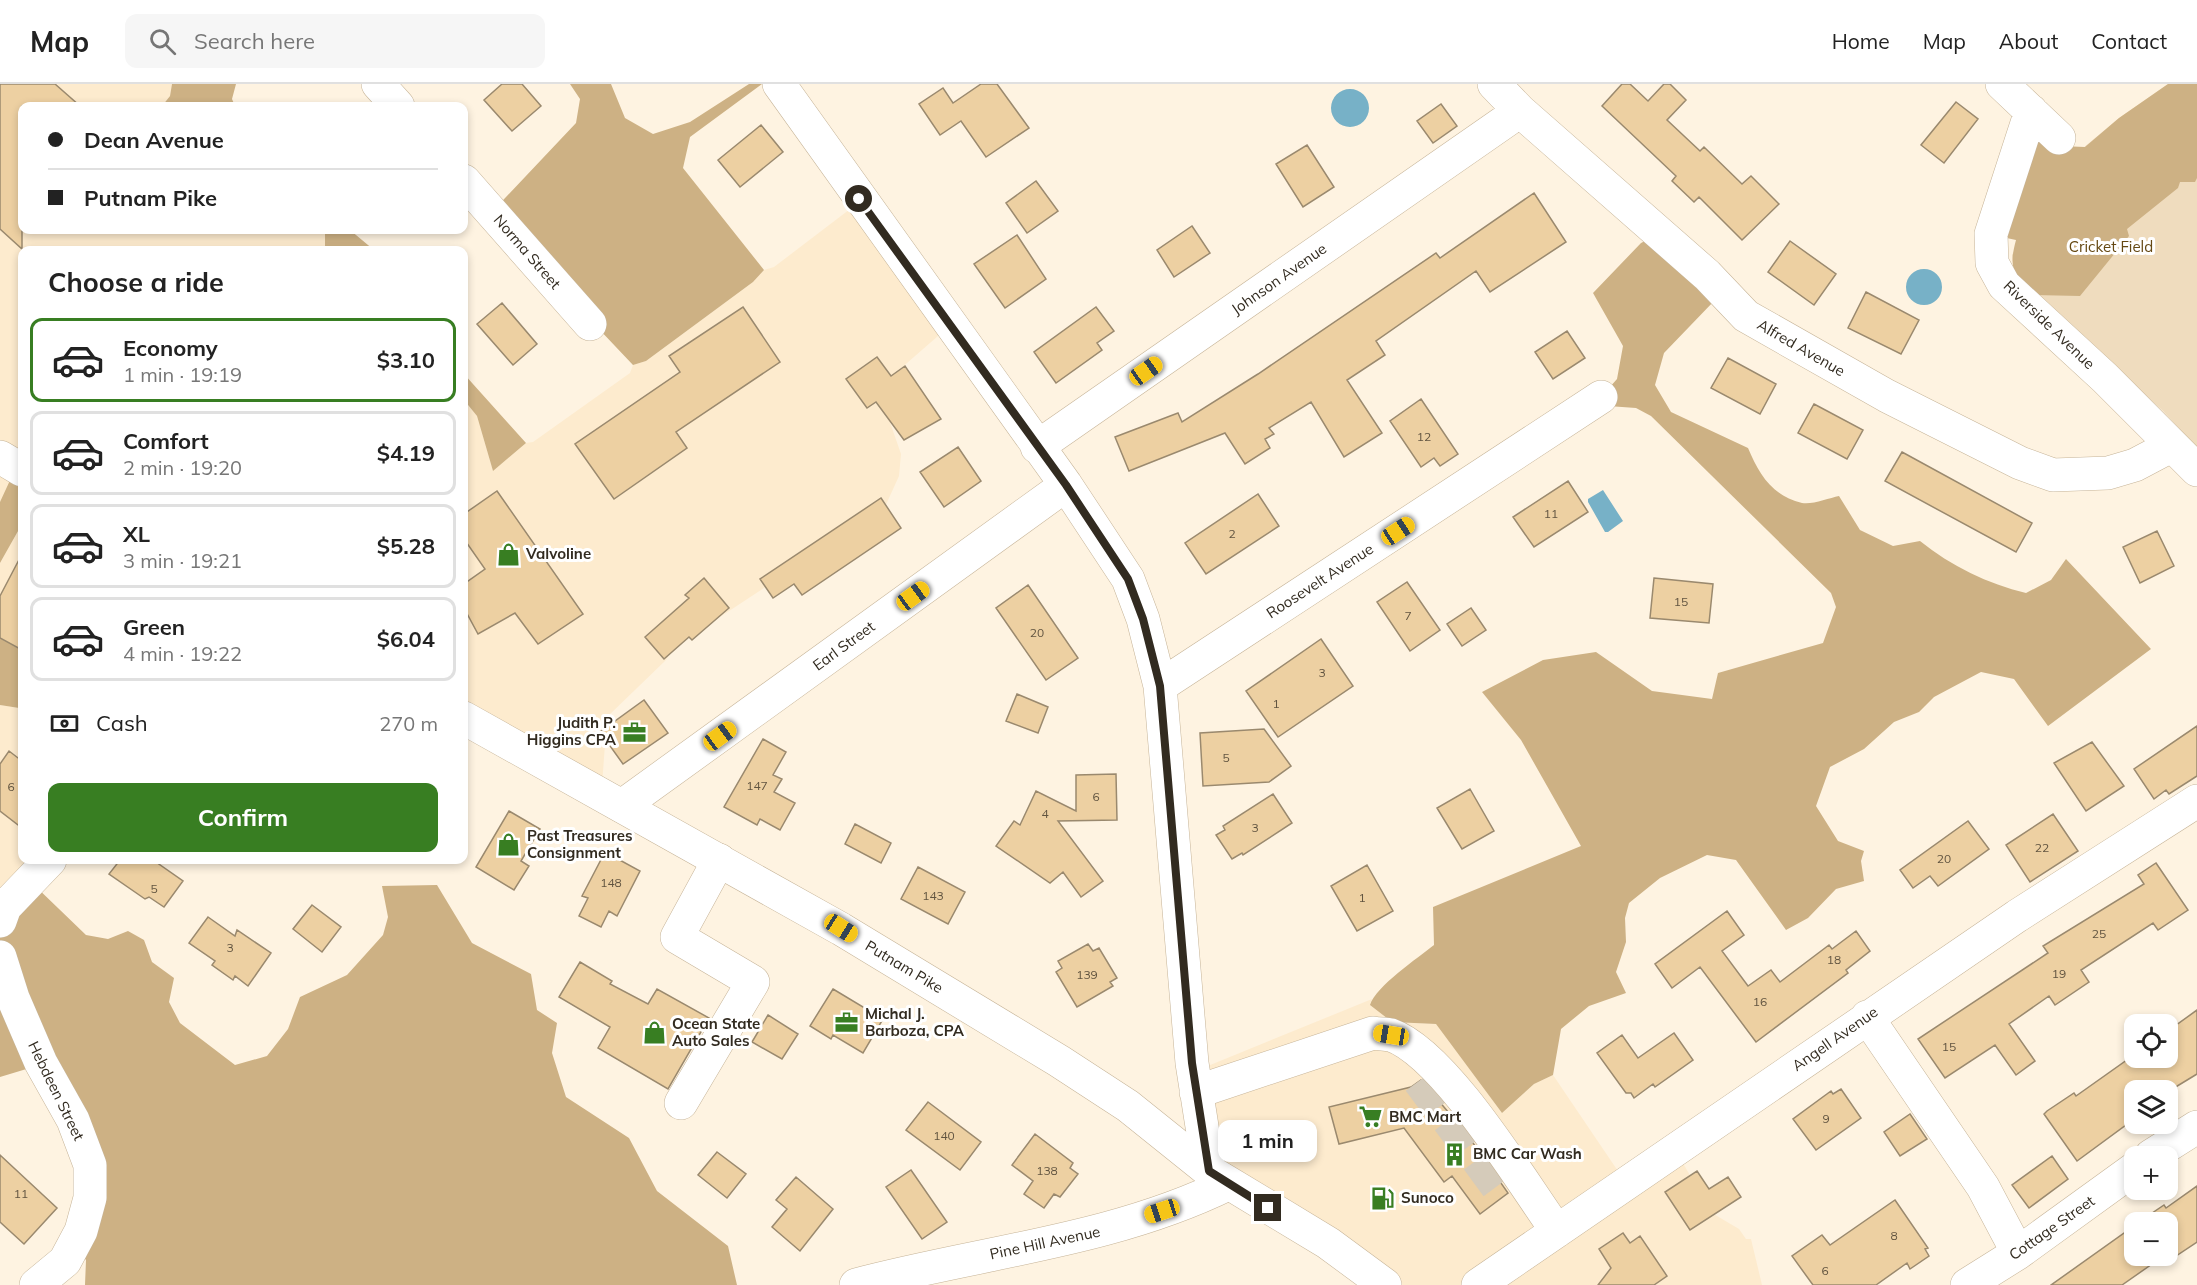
<!DOCTYPE html>
<html lang="en">
<head>
<meta charset="utf-8">
<style>
	:root { --surface:#fff; --page:#f6f6f6; --text:#222; --muted:#767676; --line:#e0e0e0; --accent:#387e22 }
	body { margin:0; font-family:Mulish,sans-serif; background:var(--page); color:var(--text); height:100vh; display:flex; flex-direction:column; font-size:22px; white-space:nowrap }
	* { box-sizing:border-box; margin:0 }
	p { font-size:20px; color:var(--muted) }
	.icon { flex:none; width:33px; height:33px; fill:none; stroke:currentColor; stroke-width:2; stroke-linecap:round; stroke-linejoin:round }
	.map { position:relative; flex:1; overflow:hidden }
	.details { position:absolute; left:18px; top:162px; width:450px; height:618px; display:flex; flex-direction:column; background:var(--surface); border-radius:12px; box-shadow:0 3px 9px #0003 }
	.details>* { flex:none }
	.hud { position:absolute; left:18px; top:18px; width:450px; height:132px; border-radius:12px; box-shadow:0 3px 9px #0003; display:grid; align-content:center; height:132px; padding:0 30px; background:var(--surface) }
	.tools { position:absolute; left:2124px; top:930px; display:grid; gap:12px }
	.tools a { display:grid; place-items:center; width:54px; height:54px; border-radius:12px; background:var(--surface); box-shadow:0 3px 9px #0003; font-size:30px }
	.end { position:absolute; width:27px; height:27px; margin:-14px; border:8px solid #322b20; background:#fff; box-shadow:0 0 0 3px #fff }
	.from { border-radius:50% }
	.bubble { position:absolute; height:42px; border-radius:12px; background:var(--surface); box-shadow:0 3px 9px #0003; font-size:20px; font-weight:700; line-height:42px; text-align:center }
	.car { position:absolute; width:18px; height:36px; margin:-18px -9px; border-radius:8px; box-shadow:0 0 4px 2px #0007; background:linear-gradient(#f5c518 24%,#345 0 40%,#f5c518 0 76%,#345 0 86%,#f5c518 0) }
	.hud b { display:flex; align-items:center; gap:21px; height:57px; font-size:22px }
	.hud b+b { border-top:2px solid var(--line) }
	.hud i { width:15px; height:15px; background:var(--text) }
	ul { padding:0; list-style:none }
	li { display:flex; align-items:center; gap:18px; height:84px; margin:0 12px 9px; padding:0 18px; border:3px solid var(--line); border-radius:12px }
	li div { flex:1 }
	li b { display:block; font-size:22px }
	li em { font-style:normal; font-weight:700 }
	li.current { border-color:var(--accent) }
	li>.icon { width:54px; height:54px; stroke-width:1.5 }
	h2 { padding:0 30px; font-size:27px; line-height:72px }
	.pay { display:flex; align-items:center; gap:15px; height:66px; padding:0 30px; font-size:22px }
	.pay p { margin-inline-start:auto }
	.button { display:flex; gap:12px; margin-top:auto; padding:12px 30px }
	.button a { flex:1; height:69px; border-radius:12px; background:var(--accent); color:#fff; font-size:24px; font-weight:700; line-height:69px; text-align:center }
	header { display:flex; align-items:center; gap:36px; box-sizing:border-box; height:84px; padding:0 30px; background:var(--surface); border-bottom:2px solid var(--line) }
	header strong { font-size:28px }
	nav { display:flex; gap:33px; margin-inline-start:auto; font-size:21px }
	.search { width:420px; height:54px; background:var(--page); display:flex; align-items:center; gap:15px; box-sizing:border-box; padding:0 21px; border-radius:12px; color:var(--muted); font-size:22px }
	.map>svg:first-child { display:block }
</style>
</head>
<body>
<header>
<strong>Map</strong>
<div class="search"><svg class="icon" aria-label="search" viewBox="0 0 24 24"><circle cx="10" cy="10" r="6"/><path d="M15 15l6 6"/></svg>Search here</div>
<nav><a>Home</a><a>Map</a><a>About</a><a>Contact</a></nav>
</header>
<div class="map">
<svg width="2197" height="1201" viewBox="0 0 2197 1201">
	<rect width="100%" height="100%" fill="#fef3e1"/>
	<path fill="#fdebce" d="M0 0H172L170 12 162 22H22V146H325V166H22V395L0 418Z
		M858 119 946 245 891 293 883 318 901 370 899 392 884 425 676 562 666 576 607 633 601 715 464 641V316L477 332 493 387 526 359 533 358 630 289 633 281 646 277 753 198 764 186 774 183Z
		M22 440V551L0 538V479Z
		M22 619V776H46L0 838V621L19 624Z
		M1372 915 1370 921 1392 938 1436 940 1502 1029 1534 1000 1553 991 1624 1096 1677 1069 1712 1129 1739 1145 1746 1155H1751L1762 1201H1377L1224 1095 1198 986Z"/>
	<path fill="#efdcbe" d="M2168 0H2197V364L2163 327 2014 192 2012 171 2064 80 2119 34Z"/>
	<path fill="#cdb184" d="M172 0H236L232 15 235 22H162L170 12Z
		M570 0H611L625 34 653 50 690 38 749 0H762L690 53 683 84 764 186 753 198 646 277 633 281 490 130 576 39 580 15Z
		M2168 0H2197V94L2195 98H2180L2178 104 2127 145 2129 152 2080 212 2034 211C2014 192 2008 185 2016 156L1988 150 2043 49 2060 62 2085 63 2119 34Z
		M325 146H350L374 166H325Z
		M1651 154 1715 216 1664 269 1655 301 1671 328 1748 364C1759 390 1772 412 1802 419 1812 421 1829 414 1839 412L1860 446 1893 462 1920 457C1951 482 1988 500 2026 509L2051 496 2066 475 2151 565 2048 642 2014 595 1981 588 1934 613 1919 628 1894 638 1864 665 1830 683 1816 722 1838 757 1864 767 1861 777 1864 797 1836 805 1808 834 1786 846 1736 776 1707 771 1660 794 1629 819 1625 834 1626 858 1616 888 1626 909 1589 922 1561 945 1553 991 1534 1000 1502 1029 1436 940 1392 938 1370 921C1376 902 1418 874 1434 861L1433 823 1581 762 1521 656 1482 608 1543 576 1596 568 1652 607 1712 615 1718 589 1823 559 1836 523 1831 509 1651 332 1636 324 1594 321 1617 295 1623 262 1593 209 1641 159Z
		M464 290 526 359 493 387 477 332 464 316Z
		M12 392 22 395V440L0 479V418Z
		M0 538 22 551V619L19 624 0 621Z
		M31 798 86 851 108 855 128 847 144 856 152 878 174 894 169 918 180 939 235 981 267 972 288 945 300 913 347 891 383 851 388 833 382 802 437 801 472 859 531 890 537 926 557 939 552 969 566 1013 629 1054 657 1107 728 1162 737 1201H85L86 1176 71 1158 90 1112 43 980 0 993V838Z"/>
	<path fill="#77b1c7" d="M1331 24a19 19 0 1 1 38 0a19 19 0 1 1-38 0Z
		M1906 203a18 18 0 1 1 36 0a18 18 0 1 1-36 0Z
		M1603 406 1623 437 1608 448H1605L1588 418V415Z"/>
	<path fill="#edd0a2" stroke="#9a896e" stroke-width="1.5" d="M0 0H55L80 22H22V165L0 145Z
		M502 0H522L541 22 512 47 484 16Z
		M981 0H997L1029 44 986 73 961 37 940 51 919 20 943 4 953 19Z
		M1622 0H1630L1648 17 1664 0H1670L1686 16 1667 36 1700 67 1704 63 1742 100 1751 92 1779 120 1742 156 1699 113 1694 118 1672 97 1676 92 1602 22Z
		M1956 18 1978 35 1944 79 1921 61Z
		M1441 20 1457 42 1433 59 1417 37Z
		M761 41 783 68 740 103 718 76Z
		M1307 61 1334 103 1303 123 1276 80Z
		M1036 97 1058 127 1027 149 1006 119Z
		M1534 109 1566 158 1490 208 1476 187 1376 257 1385 271 1347 296 1382 349 1344 373 1311 318 1269 344 1274 350 1265 355 1270 364 1245 380 1225 349 1129 387 1115 353 1178 329 1182 338 1258 290 1436 169 1440 174Z
		M1192 142 1210 169 1174 193 1157 166Z
		M1017 151 1046 195 1005 224 974 180Z
		M1790 157 1836 190 1814 221 1768 188Z
		M1866 208 1919 236 1901 270 1848 244Z
		M502 219 537 260 513 281 477 240Z
		M743 223 780 278 676 348 687 364 614 415 575 360 680 288 669 272Z
		M1096 223 1114 247 1097 259 1102 266 1056 299 1034 268Z
		M1567 247 1585 274 1553 295 1535 268Z
		M877 273 891 292 905 282 941 335 904 356 876 318 867 324 846 295Z
		M1728 274 1776 300 1760 330 1711 304Z
		M1421 315 1458 370 1440 382 1434 374 1421 383 1390 337Z
		M1814 320 1863 346 1847 375 1798 349Z
		M958 363 981 397 944 423 920 388Z
		M1902 368 2032 439 2016 468 1885 397Z
		M1568 397 1588 428 1534 463 1513 433Z
		M497 407 583 530 538 560 515 529 478 550 464 524V500L485 485 464 455V430Z
		M1258 410 1279 442 1206 490 1185 459Z
		M881 414 901 444 802 511 794 500 773 514 760 495Z
		M2157 447 2174 482 2140 499 2123 463Z
		M22 470V566L0 554V512Z
		M704 494 729 524 692 556 689 553 664 575 645 553 689 514 685 511Z
		M1654 494 1713 500 1709 539 1650 534Z
		M1407 498 1440 546 1410 567 1377 518Z
		M1028 501 1078 574 1046 596 996 524Z
		M1471 524 1486 546 1462 562 1447 540Z
		M1321 555 1353 602 1278 653 1246 607Z
		M1017 610 1048 623 1038 649 1006 637Z
		M644 616 668 649 623 680 600 648Z
		M2197 642V692L2169 710 2166 706 2154 715 2134 685Z
		M1264 645 1291 682 1269 698 1203 702 1200 649Z
		M763 655 786 668 773 691 782 695 774 708 795 719 780 746 760 735 757 741 724 723Z
		M2092 658 2124 702 2086 727 2054 679Z
		M9 667 22 677V744L0 727V680Z
		M1116 690 1117 736 1058 737 1103 797 1081 813 1063 788 1050 799 996 762 1014 737 1020 741 1036 707 1076 727V691Z
		M1470 705 1494 747 1462 765 1437 724Z
		M1273 710 1292 739 1243 771 1242 769 1232 775 1216 751 1225 746 1223 742Z
		M509 727 540 745 521 777 529 782 514 806 476 783Z
		M2053 730 2078 767 2030 798 2006 761Z
		M1968 737 1989 765 1938 802 1930 792 1913 804 1900 786Z
		M855 740 891 759 881 779 845 760Z
		M605 768 640 787 617 832 609 827 601 843 579 832 588 814 582 812Z
		M120 776H153L183 797 164 823 149 813 145 815 109 790Z
		M2156 779 2188 826 2158 846 2153 839 2081 886 2089 898 2055 921 2049 912 2009 940 2035 977 2016 991 1995 961 1945 994 1918 955 2048 869 2043 862 2144 800 2138 791Z
		M1367 781 1393 827 1357 847 1331 802Z
		M918 783 965 808 948 840 901 815Z
		M312 821 341 843 322 868 293 845Z
		M1727 827 1744 851 1722 867 1748 902 1771 886 1780 898 1829 861 1832 865 1856 847 1870 867 1846 886 1848 889 1756 958 1700 883 1672 904 1655 880Z
		M208 833 235 852 237 846 271 869 248 902 235 892 233 896 212 881 215 877 189 859Z
		M1088 860 1093 867 1099 864 1117 894 1110 898 1113 902 1077 923 1056 888 1062 884 1058 877Z
		M580 878 612 897 610 900 648 920 657 905 709 934 668 1005 598 964 610 943 559 913Z
		M833 905 883 935 863 969 833 951 831 955 810 942Z
		M2197 926V990L2169 1007 2173 1012 2168 1015V1006H2134V1035L2077 1077 2044 1030 2047 1027 2074 1009 2076 1012 2134 971V974H2168V947Z
		M768 931 798 950 782 975 752 958Z
		M1674 949 1693 976 1655 1003 1653 1000 1634 1014 1631 1009H1626L1597 969 1622 951 1638 974Z
		M1421 996 1466 1049 1508 1109 1480 1130 1452 1092 1444 1098 1404 1044 1339 1060 1329 1023 1411 1003Z
		M1841 1005 1861 1034 1816 1066 1793 1035 1831 1007 1833 1010Z
		M928 1018 981 1058 960 1086 906 1046Z
		M1910 1030 1927 1055 1900 1072 1884 1048Z
		M1035 1050 1073 1079 1070 1084 1078 1090 1060 1113 1054 1110 1044 1124 1024 1110 1033 1097 1012 1081Z
		M717 1068 746 1090 727 1114 698 1091Z
		M0 1071 57 1124 24 1160 0 1138Z
		M2052 1072 2068 1095 2029 1124 2012 1101Z
		M911 1086 947 1138 922 1155 886 1103Z
		M1697 1087 1709 1105 1728 1093 1741 1113 1690 1146 1665 1108Z
		M796 1093 833 1125 800 1167 772 1143 787 1125 776 1116Z
		M2197 1102V1158L2170 1176 2168 1173 2156 1180 2155 1178 2122 1201H2051L2134 1142V1172H2168V1138H2139L2164 1121 2166 1124Z
		M1895 1116 1928 1164 1925 1165 1929 1172 1910 1185 1907 1179 1876 1201H1813L1792 1172 1822 1151 1830 1161Z
		M1623 1149 1630 1159 1640 1152 1667 1192 1654 1201H1598L1611 1184 1599 1165Z"/>
	<g fill="none" stroke-linecap="round" stroke-linejoin="round">
		<path stroke="#d5cbba" stroke-width="33" stroke-dasharray="33 16" stroke-linecap="butt" d="M1419 997 1504 1112"/>
		<defs>
			<path id="minor" d="M378 0 398 22
				M779 0 1066 401 1128 495 1143 535 1160 602 1192 979 1209 1087
				M1494 0 1520 27 1707 191 1746 232 1887 312 2020 379 2053 391 2108 389 2135 381 2171 362
				M2002 0 2059 54
				M2031 27 1991 150 1992 179 2004 201 2105 294 2197 386
				M464 97 590 240
				M1037 363 1520 27
				M1160 602 1601 313
				M622 722 1066 401
				M0 837 5 823 50 776
				M0 873 13 914 41 979 73 1036 90 1081V1114L81 1147 65 1177 36 1201
				M1867 933 1983 1103 2018 1169
				M1196 1008 1373 949C1379 950 1386 950 1391 951 1445 970 1522 1098 1557 1147
				M681 1019 753 898 677 853 719 776
				M2151 1072 2197 1043
				M856 1201C980 1168 1112 1157 1228 1100
				M1478 1201 2017 832 2197 717
				M1967 1201 2018 1169 2134 1085"/>
			<path id="major" d="M0 373 22 386
				M464 634 841 845 1059 977 1128 1022 1209 1087 1328 1159 1385 1201"/>
		</defs>
		<use href="#minor" stroke="#c6b498" stroke-width="34"/>
		<use href="#major" stroke="#c6b498" stroke-width="34"/>
		<use href="#minor" stroke="#fff" stroke-width="33"/>
		<use href="#major" stroke="#fff" stroke-width="33"/>
	</g>
	<g fill="none" stroke-linecap="round" stroke-linejoin="round">
		<path stroke="#322b20" stroke-width="8" d="M859 115 1066 401 1128 495 1143 535 1160 602 1192 979 1209 1087 1268 1124"/>
	</g>
	<defs>
		<symbol id="shop-bare" viewBox="-9 -9 18 18"><path d="M-5-2.5h2.3a2.7 3.5 0 0 1 5.4 0H5L5.5 6h-11ZM-1.5-2.5h3a1.5 2.3 0 0 0-3 0Z" fill="#387e22" stroke="#fff" stroke-width="2.5" paint-order="stroke"/></symbol>
		<symbol id="office-bare" viewBox="-9 -9 18 18"><path d="M-6-3h4V-5.5h4V-3h4V5H-6ZM-1-4.5V-3h2v-1.5ZM-6 0V1H6V0Z" fill="#387e22" stroke="#fff" stroke-width="2.5" paint-order="stroke"/></symbol>
		<symbol id="supermarket-bare" viewBox="-9 -9 18 18"><path d="M-6-5.5h2.5l.6 2H6L4.5 2H-2.5L-4.4-4H-6ZM-1.5 3.2a1.3 1.3 0 1 0 .1 0ZM3 3.2a1.3 1.3 0 1 0 .1 0Z" fill="#387e22" stroke="#fff" stroke-width="2.5" paint-order="stroke"/></symbol>
		<symbol id="building-bare" viewBox="-9 -9 18 18"><path d="M-4-6H4V6H1V3H-1V6H-4ZM-2.5-4.3h1.7v1.8h-1.7ZM.8-4.3h1.7v1.8H.8ZM-2.5-1h1.7V.8h-1.7ZM.8-1h1.7V.8H.8Z" fill="#387e22" stroke="#fff" stroke-width="2.5" paint-order="stroke"/></symbol>
		<symbol id="fuel-bare" viewBox="-9 -9 18 18"><path d="M-5.5-6h7V0h2V4h1.3V-2.5L3-4.5l.8-.8L6-3V5H2.5V1h-1V6h-7ZM-4.2-4.7v3.2H.2V-4.7Z" fill="#387e22" stroke="#fff" stroke-width="2.5" paint-order="stroke"/></symbol>
	</defs>
	<g fill-rule="evenodd">
		<use href="#shop-bare" x="492" y="454" width="33" height="33"/>
		<use href="#office-bare" x="618" y="632" width="33" height="33"/>
		<use href="#shop-bare" x="492" y="744" width="33" height="33"/>
		<use href="#office-bare" x="830" y="922" width="33" height="33"/>
		<use href="#shop-bare" x="638" y="932" width="33" height="33"/>
		<use href="#supermarket-bare" x="1354" y="1016" width="33" height="33"/>
		<use href="#building-bare" x="1438" y="1054" width="33" height="33"/>
		<use href="#fuel-bare" x="1366" y="1098" width="33" height="33"/>
	</g>
	<g text-anchor="middle" stroke-width="6" stroke-linejoin="round" paint-order="stroke">
		<g font-size="12" fill="#615440">
			<text x="1424" y="357">12</text>
			<text x="1551" y="434">11</text>
			<text x="1232" y="454">2</text>
			<text x="1681" y="522">15</text>
			<text x="1408" y="536">7</text>
			<text x="1037" y="553">20</text>
			<text x="1322" y="593">3</text>
			<text x="1276" y="624">1</text>
			<text x="1226" y="678">5</text>
			<text x="757" y="706">147</text>
			<text x="11" y="707">6</text>
			<text x="1096" y="717">6</text>
			<text x="1045" y="734">4</text>
			<text x="1255" y="748">3</text>
			<text x="2042" y="768">22</text>
			<text x="1944" y="779">20</text>
			<text x="611" y="803">148</text>
			<text x="154" y="809">5</text>
			<text x="933" y="816">143</text>
			<text x="1362" y="818">1</text>
			<text x="2099" y="854">25</text>
			<text x="230" y="868">3</text>
			<text x="1834" y="880">18</text>
			<text x="2059" y="894">19</text>
			<text x="1087" y="895">139</text>
			<text x="1760" y="922">16</text>
			<text x="1949" y="967">15</text>
			<text x="1826" y="1039">9</text>
			<text x="944" y="1056">140</text>
			<text x="1047" y="1091">138</text>
			<text x="21" y="1114">11</text>
			<text x="1894" y="1156">8</text>
			<text x="1825" y="1191">6</text>
		</g>
		<g font-size="15" fill="#654812" stroke="#fff">
			<text x="2111" y="168">Cricket Field</text>
		</g>
		<g font-size="15" fill="#322b20" stroke="#fff">
			<text transform="translate(527 168) rotate(49)" y="5">Norma Street</text>
			<text transform="translate(1279 195) rotate(-35)" y="5">Johnson Avenue</text>
			<text transform="translate(2049 241) rotate(44)" y="5">Riverside Avenue</text>
			<text transform="translate(1801 264) rotate(30)" y="5">Alfred Avenue</text>
			<text transform="translate(1320 497) rotate(-33)" y="5">Roosevelt Avenue</text>
			<text transform="translate(844 562) rotate(-36)" y="5">Earl Street</text>
			<text transform="translate(904 883) rotate(31)" y="5">Putnam Pike</text>
			<text transform="translate(1835 955) rotate(-35)" y="5">Angell Avenue</text>
			<text transform="translate(56 1007) rotate(64)" y="5">Hebdeen Street</text>
			<text transform="translate(2052 1144) rotate(-35)" y="5">Cottage Street</text>
			<text transform="translate(1045 1159) rotate(-12)" y="5">Pine Hill Avenue</text>
		</g>
		<g font-size="15" font-weight="bold" fill="#322b20" stroke="#fff" text-anchor="start">
			<text x="526" y="475">Valvoline</text>
			<text x="616" y="644" text-anchor="end">Judith P.<tspan x="616" dy="17">Higgins CPA</tspan></text>
			<text x="527" y="757">Past Treasures<tspan x="527" dy="17">Consignment</tspan></text>
			<text x="865" y="935">Michal J.<tspan x="865" dy="17">Barboza, CPA</tspan></text>
			<text x="672" y="945">Ocean State<tspan x="672" dy="17">Auto Sales</tspan></text>
			<text x="1389" y="1038">BMC Mart</text>
			<text x="1473" y="1075">BMC Car Wash</text>
			<text x="1401" y="1119">Sunoco</text>
		</g>
	</g>
</svg>
<div class="tools">
<a><svg class="icon" aria-label="locate" viewBox="0 0 24 24"><circle cx="12" cy="12" r="6"/><path d="M12 2v4M12 18v4M2 12h4M18 12h4"/></svg></a>
<a><svg class="icon" aria-label="layers" viewBox="0 0 24 24"><path d="M12 4l9 5-9 5-9-5zM3 14l9 5 9-5"/></svg></a>
<a>+</a>
<a>−</a>
</div>
<i class="end from" style="left:859px;top:115px"></i>
<i class="end" style="left:1268px;top:1124px"></i>
<div class="bubble" style="left:1218px;top:1036px;width:99px">1 min</div>
<i class="car" style="left:1146px;top:287px;rotate:55deg"></i>
<i class="car" style="left:1398px;top:447px;rotate:57deg"></i>
<i class="car" style="left:913px;top:512px;rotate:54deg"></i>
<i class="car" style="left:720px;top:652px;rotate:54deg"></i>
<i class="car" style="left:841px;top:844px;rotate:122deg"></i>
<i class="car" style="left:1391px;top:951px;rotate:279deg"></i>
<i class="car" style="left:1162px;top:1127px;rotate:252deg"></i>
<div class="hud">
<b><i class="from"></i>Dean Avenue</b>
<b><i></i>Putnam Pike</b>
</div>
<section class="details">
<h2>Choose a ride</h2>
<ul>
<li class="current"><svg class="icon" aria-label="car" viewBox="0 0 24 24"><path d="M5 17H2v-5l4-1 3-4h7l3 4 3 1v5h-3M9 17h6M6 11h13"/><circle cx="7" cy="17" r="2"/><circle cx="17" cy="17" r="2"/></svg><div><b>Economy</b><p>1 min · 19:19</p></div><em>$3.10</em></li>
<li><svg class="icon" aria-label="car" viewBox="0 0 24 24"><path d="M5 17H2v-5l4-1 3-4h7l3 4 3 1v5h-3M9 17h6M6 11h13"/><circle cx="7" cy="17" r="2"/><circle cx="17" cy="17" r="2"/></svg><div><b>Comfort</b><p>2 min · 19:20</p></div><em>$4.19</em></li>
<li><svg class="icon" aria-label="car" viewBox="0 0 24 24"><path d="M5 17H2v-5l4-1 3-4h7l3 4 3 1v5h-3M9 17h6M6 11h13"/><circle cx="7" cy="17" r="2"/><circle cx="17" cy="17" r="2"/></svg><div><b>XL</b><p>3 min · 19:21</p></div><em>$5.28</em></li>
<li><svg class="icon" aria-label="car" viewBox="0 0 24 24"><path d="M5 17H2v-5l4-1 3-4h7l3 4 3 1v5h-3M9 17h6M6 11h13"/><circle cx="7" cy="17" r="2"/><circle cx="17" cy="17" r="2"/></svg><div><b>Green</b><p>4 min · 19:22</p></div><em>$6.04</em></li>
</ul>
<div class="pay"><svg class="icon" aria-label="cash" viewBox="0 0 24 24"><path d="M3 7h18v10H3z"/><circle cx="12" cy="12" r="2"/></svg>Cash<p>270 m</p></div>
<div class="button"><a>Confirm</a></div>
</section>
</div>
</body>
</html>
